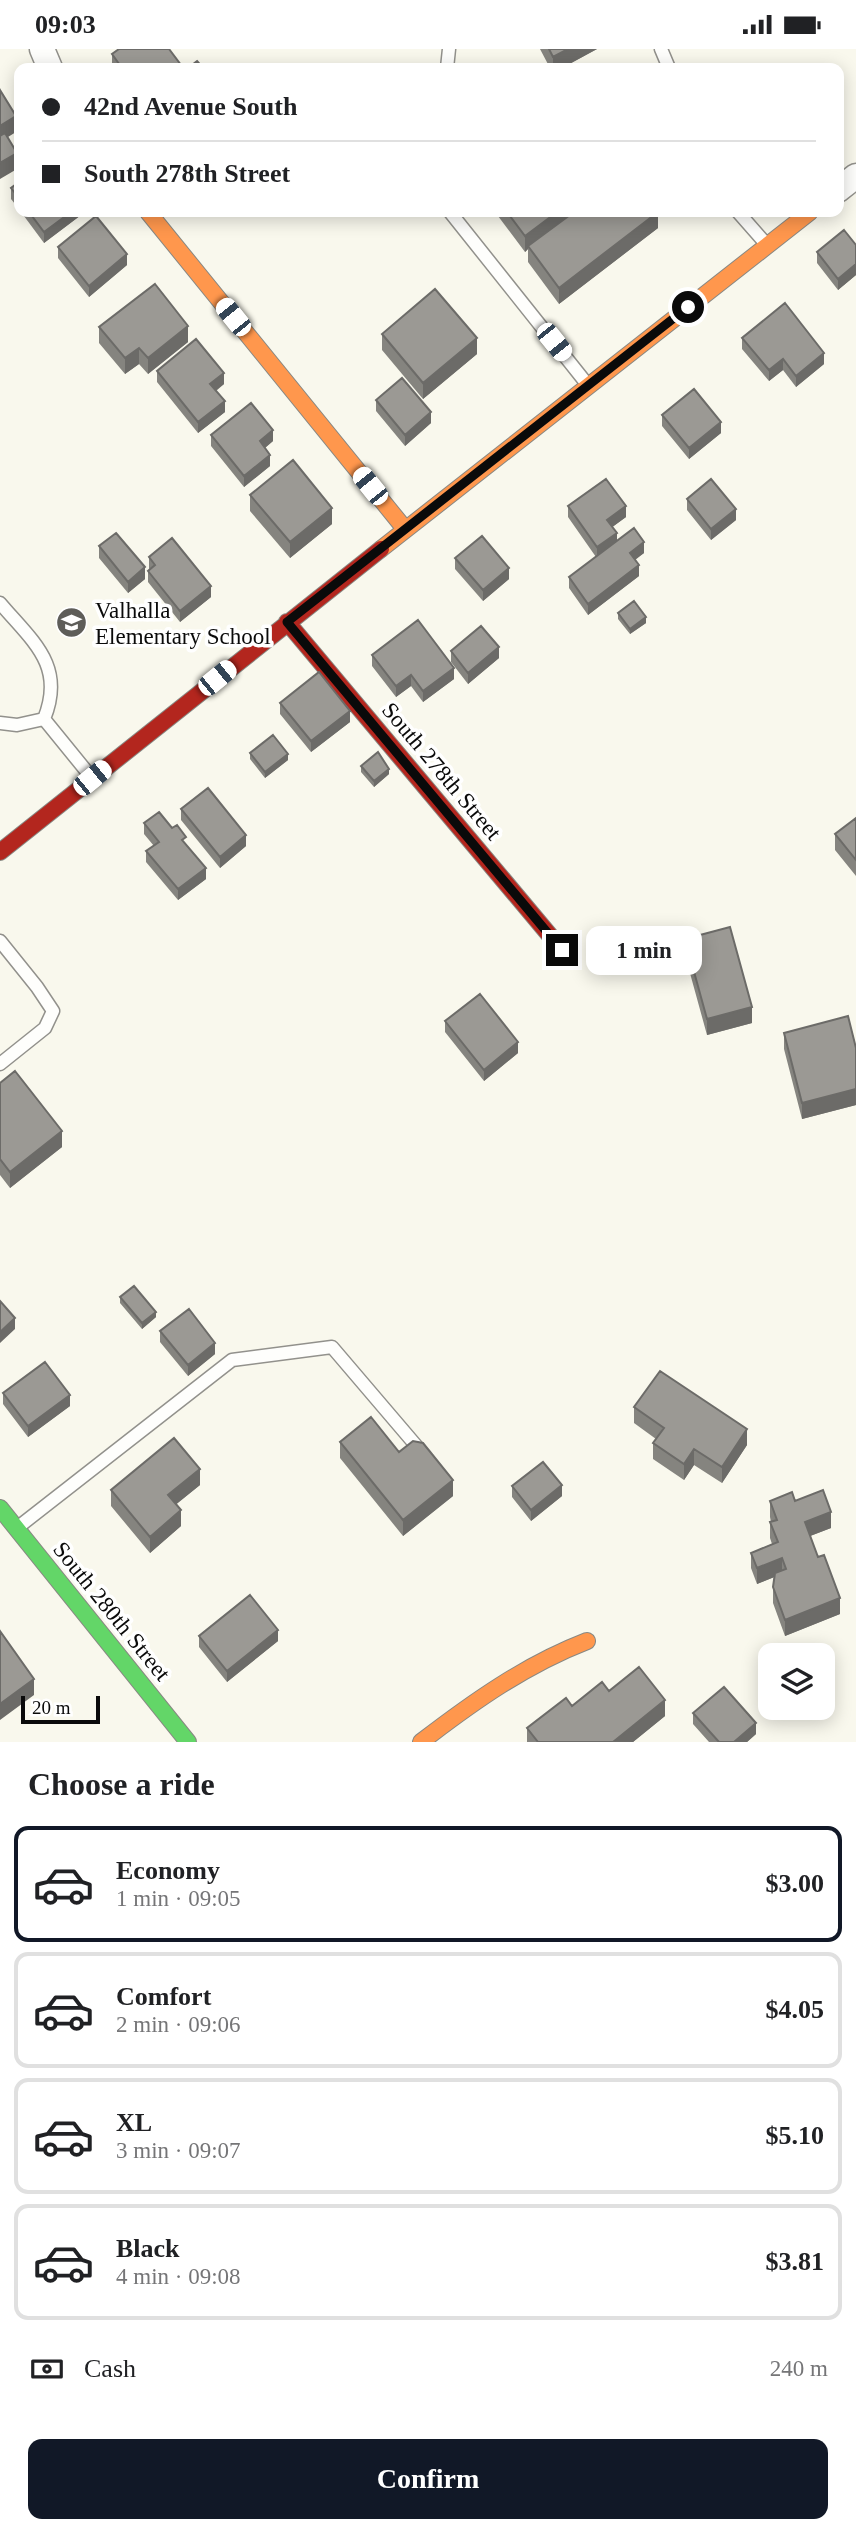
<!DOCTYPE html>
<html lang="en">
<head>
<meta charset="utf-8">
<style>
	:root { --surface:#fff; --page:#f6f6f6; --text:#202124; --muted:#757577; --line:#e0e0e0; --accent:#111827 }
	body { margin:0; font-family:Georgia,serif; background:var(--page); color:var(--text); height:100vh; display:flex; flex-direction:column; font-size:26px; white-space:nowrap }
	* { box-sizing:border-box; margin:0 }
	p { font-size:23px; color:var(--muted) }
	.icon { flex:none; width:38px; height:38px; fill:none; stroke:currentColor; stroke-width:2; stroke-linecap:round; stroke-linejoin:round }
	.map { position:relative; height:1693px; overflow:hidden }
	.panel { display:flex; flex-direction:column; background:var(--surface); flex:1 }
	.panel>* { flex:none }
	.hud { position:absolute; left:14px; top:14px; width:830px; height:154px; border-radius:14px; box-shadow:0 4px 18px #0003; display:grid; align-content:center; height:154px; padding:0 28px; background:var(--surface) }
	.buttons { position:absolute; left:758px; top:1594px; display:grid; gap:14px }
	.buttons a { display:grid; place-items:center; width:77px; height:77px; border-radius:14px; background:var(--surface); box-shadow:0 4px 18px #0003; font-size:35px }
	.scale { position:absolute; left:21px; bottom:18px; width:79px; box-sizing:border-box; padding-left:7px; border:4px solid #0a0a0a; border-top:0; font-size:19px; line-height:24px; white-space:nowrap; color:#0a0a0a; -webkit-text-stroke:5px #fff; paint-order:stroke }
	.end { position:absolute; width:32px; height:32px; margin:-16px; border:9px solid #0a0a0a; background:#fff; box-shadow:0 0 0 4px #fff }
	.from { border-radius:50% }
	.bubble { position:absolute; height:49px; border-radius:14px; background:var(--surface); box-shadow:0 4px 18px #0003; font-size:23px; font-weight:800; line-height:49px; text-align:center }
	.car { position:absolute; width:21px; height:42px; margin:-21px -10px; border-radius:9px; box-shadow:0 0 5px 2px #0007; background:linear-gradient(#fff 24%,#345 0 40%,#fff 0 76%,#345 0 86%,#fff 0) }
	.hud b { display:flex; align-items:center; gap:24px; height:66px; font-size:26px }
	.hud b+b { border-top:2px solid var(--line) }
	.hud i { width:18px; height:18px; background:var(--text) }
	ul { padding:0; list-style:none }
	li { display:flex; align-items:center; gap:21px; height:116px; margin:0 14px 10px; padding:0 14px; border:4px solid var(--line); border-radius:14px }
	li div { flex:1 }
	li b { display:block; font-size:26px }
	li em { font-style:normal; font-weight:800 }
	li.current { border-color:var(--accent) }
	li>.icon { width:63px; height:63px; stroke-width:1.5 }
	h2 { padding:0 28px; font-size:32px; line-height:84px }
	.pay { display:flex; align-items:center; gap:18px; height:77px; padding:0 28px; font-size:26px }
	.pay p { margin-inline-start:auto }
	.primary-button { display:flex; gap:14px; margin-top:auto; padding:14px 28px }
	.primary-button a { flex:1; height:80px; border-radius:14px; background:var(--accent); color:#fff; font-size:28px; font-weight:800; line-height:80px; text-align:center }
	.status { display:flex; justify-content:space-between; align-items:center; height:49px; padding:0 35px; background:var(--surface); direction:ltr }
	.status svg { height:19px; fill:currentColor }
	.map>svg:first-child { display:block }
</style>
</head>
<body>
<div class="status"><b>09:03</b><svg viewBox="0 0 49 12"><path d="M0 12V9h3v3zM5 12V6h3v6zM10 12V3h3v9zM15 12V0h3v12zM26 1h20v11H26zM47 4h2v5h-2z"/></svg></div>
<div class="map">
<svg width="856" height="1693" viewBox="0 0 856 1693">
	<rect width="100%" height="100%" fill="#f9f8ed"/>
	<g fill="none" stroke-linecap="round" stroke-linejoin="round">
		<defs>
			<path id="lane" d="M661 0 669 19
				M447 19 449 0
				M450 163 587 335
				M738 163 767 196
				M0 554C32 592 66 616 44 670
				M44 670 92 729
				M0 674 17 676 44 670
				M0 892 37 938 53 962 45 979 0 1015
				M17 1479 232 1311 332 1298 419 1400"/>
			<path id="street" d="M42 0 50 19
				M838 141 856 127"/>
			<path id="fast" d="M0 1459 188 1693"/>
			<path id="slow" d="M148 163 405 480
				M381 500 810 163
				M421 1693C473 1653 525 1616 587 1592"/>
			<path id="jam" d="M287 573 562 901
				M0 803 381 500"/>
		</defs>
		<use href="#lane" stroke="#92918c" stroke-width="15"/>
		<use href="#street" stroke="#92918c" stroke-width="27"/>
		<use href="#fast" stroke="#888883" stroke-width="18"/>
		<use href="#slow" stroke="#888883" stroke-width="18"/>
		<use href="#jam" stroke="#888883" stroke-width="18"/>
		<use href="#lane" stroke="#fefefc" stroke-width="12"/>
		<use href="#street" stroke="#fefefc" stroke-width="24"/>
		<use href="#fast" stroke="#63d668" stroke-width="16"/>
		<use href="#slow" stroke="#ff974d" stroke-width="16"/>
		<use href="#jam" stroke="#b3261e" stroke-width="16"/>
	</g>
	<path fill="#85847f" d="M540 0H597L562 19H550Z
		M112 5 181 19H114L112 16Z
		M19 133V160L11 150V139Z
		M21 163H85L44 194Z
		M495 163H569V166L658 179 559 255 528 213V200L525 203Z
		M856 196V226L838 241 817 214V203Z
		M58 198 127 216 89 248 58 209Z
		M99 278 188 293 148 325 139 315 125 325 99 294Z
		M382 285 477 305 423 350 382 301Z
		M742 289 824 315 796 338 783 321 769 332 742 300Z
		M157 322 224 335 216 342 225 363 198 384 157 333Z
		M376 351 431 374 405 397 376 362Z
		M662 366 721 384 689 410 662 377Z
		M211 386 273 392 265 399 270 417 244 438 211 397Z
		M250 446 332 475 290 509 250 462Z
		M687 450 736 471 711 491 687 461Z
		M568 457 626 468 612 478 617 492 644 504 635 510 639 527 588 566 569 539V528L596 508 568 468Z
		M99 497 145 530 128 544 99 509Z
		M149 508 211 548 180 573 148 533V522L150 521 149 519Z
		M455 509 509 530 483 552 455 520Z
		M618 564 646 574 630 585 618 570Z
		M451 602 499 609 468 635 451 613Z
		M372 606 454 630 423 653 411 637 396 648 372 617Z
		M280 654 350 673 311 703 280 665Z
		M250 704 288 711 265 729 250 710Z
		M361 717 389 725 374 738 361 723Z
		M181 760 246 797 220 819 181 771Z
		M856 769V827L835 801V785Z
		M144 774 186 795 206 830 178 851 146 813V802L154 797 144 785Z
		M685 890 752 974 707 986 685 906Z
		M445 972 518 1004 484 1032 445 983Z
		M784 984 856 999V1056L802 1070 784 1000Z
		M0 1034 62 1098 10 1139 0 1126Z
		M120 1248 156 1268 142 1280 120 1254Z
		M160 1282 215 1305 188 1327 160 1293Z
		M3 1344 70 1357 28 1388 3 1355Z
		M634 1358 747 1396 722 1434 694 1416 684 1431 653 1410V1394L656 1390 634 1374Z
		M340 1393 399 1403 453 1447 403 1487 340 1409Z
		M200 1436 176 1455 181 1477 150 1504 111 1457V1441Z
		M512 1437 562 1447 531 1472 512 1448Z
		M770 1452H795L831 1479 810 1487 840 1565 785 1587 773 1554V1538L774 1528 757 1535 751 1519V1504L772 1495 770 1489V1473H771L770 1468Z
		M199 1587 278 1592 227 1633 199 1598Z
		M609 1642 665 1667 633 1693H527V1679L572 1657Z
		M693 1664 756 1685 747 1693H709L693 1675Z"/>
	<path fill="#6c6b68" d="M568 0H597L562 19H553V8Z
		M16 67V83L0 93V77Z
		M17 104V120L0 130V114Z
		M71 163H85L44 194V183Z
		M557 163H569V169L528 197V200L525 203V187Z
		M658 163V179L559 255V239Z
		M127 205V216L89 248V237Z
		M856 215V226L838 241V230Z
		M188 277V293L148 325V309Z
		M477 289V305L423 350V334Z
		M139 299V315L125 325V309Z
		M824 304V315L796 338V327Z
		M783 310V321L769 332V321Z
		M224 324V335L210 346V335Z
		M225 352V363L198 384V373Z
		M431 363V374L405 397V386Z
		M721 373V384L689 410V399Z
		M273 381V392L260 403V392Z
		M270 406V417L244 438V427Z
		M626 457V468L607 482V471Z
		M332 459V475L290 509V493Z
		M736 460V471L711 491V480Z
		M617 484V495L597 509V498Z
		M644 493V504L630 515V504Z
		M639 516V527L588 566V555Z
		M145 518V530L128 544V533Z
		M509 519V530L483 552V541Z
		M211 537V548L180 573V562Z
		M646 568V574L630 585V580Z
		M499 598V609L468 635V624Z
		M454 619V630L423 653V642Z
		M411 626V637L396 648V637Z
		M350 662V673L311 703V692Z
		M288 705V711L265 729V723Z
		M389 720V725L374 738V732Z
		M246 786V797L220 819V808Z
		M206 819V830L178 851V840Z
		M752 958V974L707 986V970Z
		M518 993V1004L484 1032V1021Z
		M856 1040V1056L802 1070V1054Z
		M62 1082V1098L10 1139V1123Z
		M156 1263V1268L142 1280V1274Z
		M15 1269V1280L0 1294V1283Z
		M215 1294V1305L188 1327V1316Z
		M70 1346V1357L28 1388V1377Z
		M747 1380V1396L722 1434V1418Z
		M694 1400V1416L684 1431V1415Z
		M200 1420V1436L168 1462V1446Z
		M453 1431V1447L403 1487V1471Z
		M562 1436V1447L531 1472V1461Z
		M181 1461V1477L150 1504V1488Z
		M831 1463V1479L805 1489V1473Z
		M782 1509V1525L757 1535V1519Z
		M840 1549V1565L785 1587V1571Z
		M278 1581V1592L227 1633V1622Z
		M34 1630V1646L0 1671V1655Z
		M665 1651V1667L633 1693H613Z
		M756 1674V1685L747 1693H734Z"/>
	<path fill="#9b9994" stroke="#6c6b68" stroke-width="2" d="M119 0H169L181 16 176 19H122L112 5Z
		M549 0H568L553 8Z
		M197 12 203 19H188Z
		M0 41 16 67 0 77Z
		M5 84 17 104 0 114V87Z
		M19 133V149L11 139Z
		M29 163H71L44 183Z
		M507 163H557L525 187Z
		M574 163H658L559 239 528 197Z
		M96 167 127 205 89 237 58 198Z
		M844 181 856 196V215L838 230 817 203Z
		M155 235 188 277 148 309 139 299 125 309 99 278Z
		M435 240 477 289 423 334 382 285Z
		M785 254 824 304 796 327 783 310 769 321 742 289Z
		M196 290 224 324 210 335 225 352 198 373 157 322Z
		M402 329 431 363 405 386 376 351Z
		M694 340 721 373 689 399 662 366Z
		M251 354 273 381 260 392 270 406 244 427 211 386Z
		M293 411 332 459 290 493 250 446Z
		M606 430 626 457 607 471 617 484 597 498 568 457Z
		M711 430 736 460 711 480 687 450Z
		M634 479 644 493 630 504 639 516 588 555 569 528Z
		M116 484 145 518 128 533 99 497Z
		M482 487 509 519 483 541 455 509Z
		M172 489 211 537 180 562 148 522 155 516 149 508Z
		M634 552 646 568 630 580 618 564Z
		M418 571 454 619 423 642 411 626 396 637 372 606Z
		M481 577 499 598 468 624 451 602Z
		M319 623 350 662 311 692 280 654Z
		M273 686 288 705 265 723 250 704Z
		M378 703 389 720 374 732 361 717Z
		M208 739 246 786 220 808 181 760Z
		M159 763 172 779 177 776 186 788 182 791 206 819 178 840 146 802 159 793 144 774Z
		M856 769V811L835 785Z
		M730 878 752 958 707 970 685 890Z
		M480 945 518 993 484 1021 445 972Z
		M848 967 856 999V1040L802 1054 784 984Z
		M15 1022 62 1082 10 1123 0 1110V1034Z
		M134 1237 156 1263 142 1274 120 1248Z
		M0 1252 15 1269 0 1283Z
		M189 1260 215 1294 188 1316 160 1282Z
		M45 1313 70 1346 28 1377 3 1344Z
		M660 1322 747 1380 722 1418 694 1400 684 1415 653 1394 664 1379 634 1358Z
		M371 1368 399 1403 413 1392 423 1394 453 1431 403 1471 340 1393Z
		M174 1389 200 1420 168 1446 181 1461 150 1488 111 1441Z
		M543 1413 562 1436 531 1461 512 1437Z
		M823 1441 831 1463 805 1473 818 1508 824 1506 840 1549 785 1571 773 1538 775 1524 786 1520 782 1509 757 1519 751 1504 778 1493 770 1473 777 1471 770 1452 792 1443 795 1452Z
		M250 1546 278 1581 227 1622 199 1587Z
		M0 1582 34 1630 0 1655Z
		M639 1618 665 1651 613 1693H538L527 1679 566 1649 572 1657 602 1633 609 1642Z
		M724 1638 756 1674 734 1693H719L693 1664Z"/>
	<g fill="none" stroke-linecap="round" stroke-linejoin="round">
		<path stroke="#0a0a0a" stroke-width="9" d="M562 901 287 573 688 258"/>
	</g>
	<defs>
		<symbol id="school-disc" viewBox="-11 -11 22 22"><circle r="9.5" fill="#5e5d59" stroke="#fff"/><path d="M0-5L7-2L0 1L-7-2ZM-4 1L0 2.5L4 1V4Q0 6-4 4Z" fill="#fff"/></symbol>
	</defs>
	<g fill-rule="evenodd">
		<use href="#school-disc" x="54" y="556" width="35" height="35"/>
	</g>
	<g text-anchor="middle" stroke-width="7" stroke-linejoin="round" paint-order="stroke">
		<g font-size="23" fill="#0a0a0a" stroke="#fff" text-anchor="start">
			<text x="95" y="569">Valhalla<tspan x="95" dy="26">Elementary School</tspan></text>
		</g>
		<g font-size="23" fill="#0a0a0a" stroke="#fff">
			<text transform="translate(442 722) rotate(50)" y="8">South 278th Street</text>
			<text transform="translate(112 1562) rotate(51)" y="8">South 280th Street</text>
		</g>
	</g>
</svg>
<div class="buttons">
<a><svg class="icon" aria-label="layers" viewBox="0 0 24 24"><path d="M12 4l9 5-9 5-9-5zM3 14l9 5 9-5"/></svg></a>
</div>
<div class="scale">20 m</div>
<i class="end from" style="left:688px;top:258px"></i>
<i class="end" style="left:562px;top:901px"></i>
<div class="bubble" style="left:586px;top:877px;width:116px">1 min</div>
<i class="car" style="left:233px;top:268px;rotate:321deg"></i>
<i class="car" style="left:554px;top:293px;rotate:141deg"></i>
<i class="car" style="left:370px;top:437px;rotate:321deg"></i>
<i class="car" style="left:217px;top:629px;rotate:51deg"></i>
<i class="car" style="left:92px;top:729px;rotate:51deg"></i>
<div class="hud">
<b><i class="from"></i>42nd Avenue South</b>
<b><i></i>South 278th Street</b>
</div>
</div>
<section class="panel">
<h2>Choose a ride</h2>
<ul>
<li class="current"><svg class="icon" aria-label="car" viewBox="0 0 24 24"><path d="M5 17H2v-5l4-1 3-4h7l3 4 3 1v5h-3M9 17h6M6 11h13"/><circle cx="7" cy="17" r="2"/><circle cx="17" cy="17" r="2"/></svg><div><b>Economy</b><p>1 min · 09:05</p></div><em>$3.00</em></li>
<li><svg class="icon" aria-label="car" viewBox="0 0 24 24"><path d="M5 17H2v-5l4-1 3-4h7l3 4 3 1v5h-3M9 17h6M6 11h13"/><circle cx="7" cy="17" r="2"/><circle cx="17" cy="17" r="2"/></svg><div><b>Comfort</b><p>2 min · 09:06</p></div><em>$4.05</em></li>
<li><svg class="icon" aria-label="car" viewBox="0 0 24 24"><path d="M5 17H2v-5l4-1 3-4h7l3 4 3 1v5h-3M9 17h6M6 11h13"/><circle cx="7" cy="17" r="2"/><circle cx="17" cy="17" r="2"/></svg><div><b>XL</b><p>3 min · 09:07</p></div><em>$5.10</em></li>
<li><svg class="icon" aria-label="car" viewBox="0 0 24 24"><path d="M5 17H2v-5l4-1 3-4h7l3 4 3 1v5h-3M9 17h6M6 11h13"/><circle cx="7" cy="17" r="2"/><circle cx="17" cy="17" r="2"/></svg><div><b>Black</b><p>4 min · 09:08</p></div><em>$3.81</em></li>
</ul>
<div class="pay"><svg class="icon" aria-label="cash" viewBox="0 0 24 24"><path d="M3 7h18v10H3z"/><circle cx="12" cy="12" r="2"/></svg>Cash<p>240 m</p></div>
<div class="primary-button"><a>Confirm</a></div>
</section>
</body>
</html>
